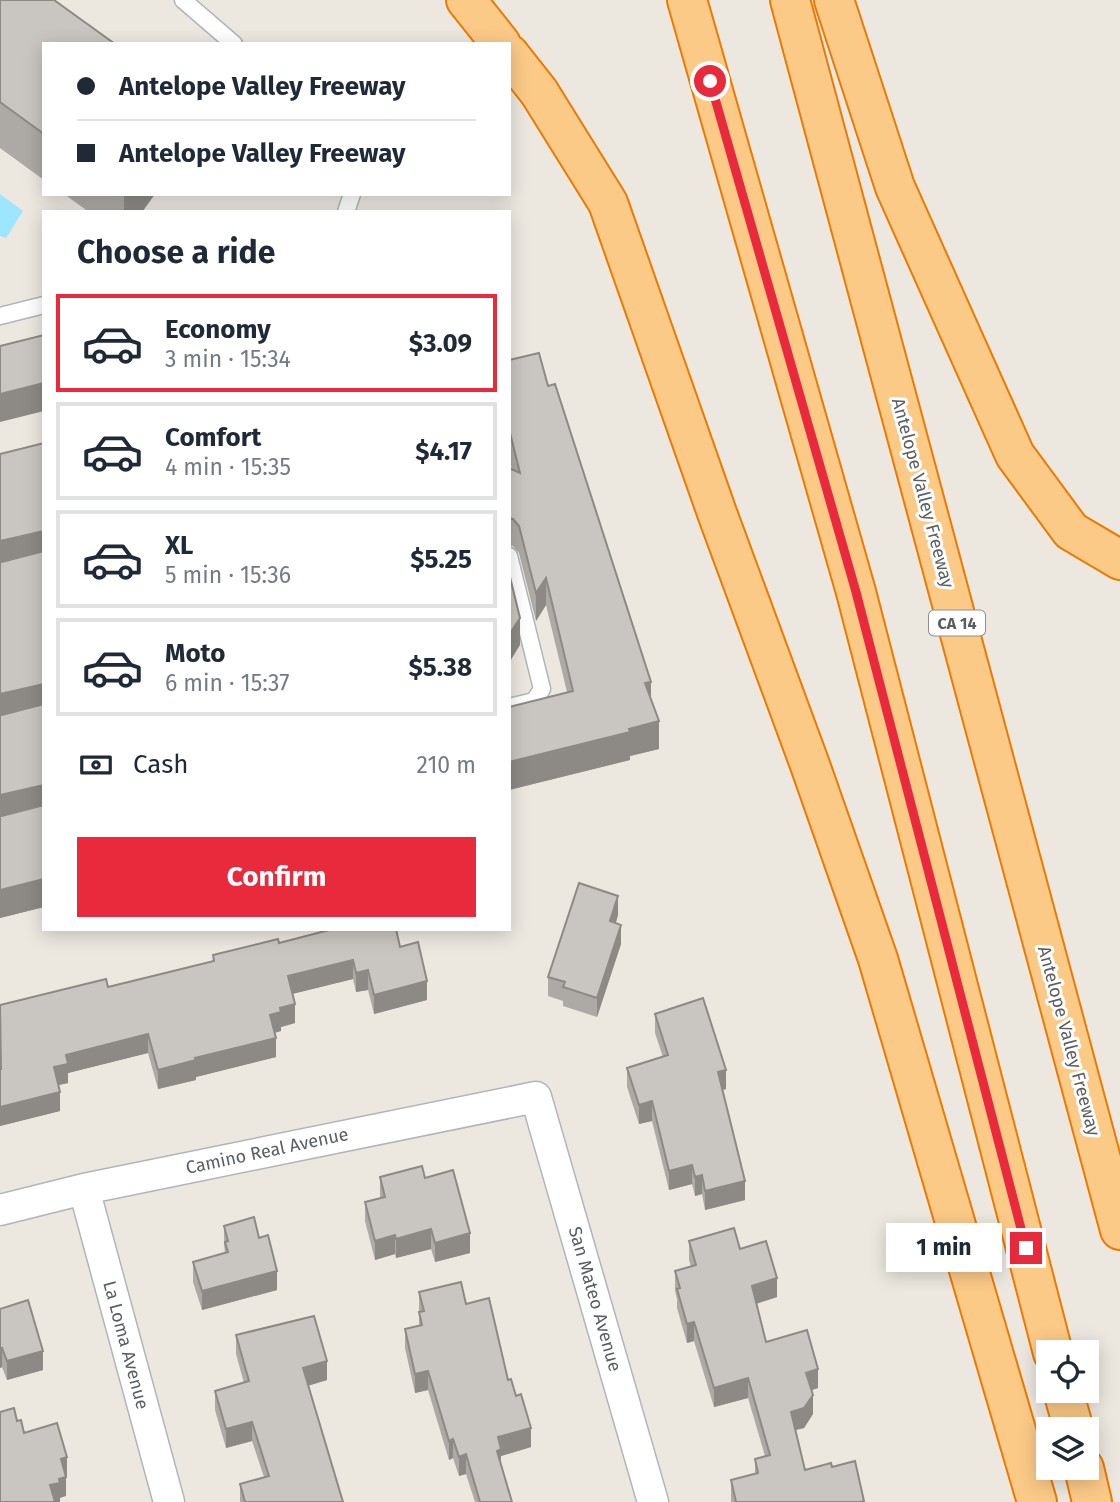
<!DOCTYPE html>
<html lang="en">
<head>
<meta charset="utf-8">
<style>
	:root { --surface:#fff; --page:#f2f2f3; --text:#1f2937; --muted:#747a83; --line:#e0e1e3; --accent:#e82a3c }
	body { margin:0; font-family:"Fira Sans",sans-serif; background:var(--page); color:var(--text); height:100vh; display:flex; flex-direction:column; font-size:26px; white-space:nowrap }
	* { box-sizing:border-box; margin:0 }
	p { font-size:23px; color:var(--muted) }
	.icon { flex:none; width:38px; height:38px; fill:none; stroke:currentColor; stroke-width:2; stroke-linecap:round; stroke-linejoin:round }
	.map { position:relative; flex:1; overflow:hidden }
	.panel { position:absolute; left:42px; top:210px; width:469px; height:721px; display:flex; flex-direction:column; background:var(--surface); border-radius:0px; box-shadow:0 4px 18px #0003 }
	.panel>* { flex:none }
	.guide { position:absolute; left:42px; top:42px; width:469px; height:154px; border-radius:0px; box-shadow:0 4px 18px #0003; display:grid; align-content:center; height:154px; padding:0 35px; background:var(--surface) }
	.buttons { position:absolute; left:1036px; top:1340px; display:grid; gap:14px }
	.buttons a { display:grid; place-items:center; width:63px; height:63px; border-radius:0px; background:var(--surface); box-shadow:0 4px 18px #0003; font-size:35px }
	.end { position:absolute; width:32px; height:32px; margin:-16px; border:9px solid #e82a3c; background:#fff; box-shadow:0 0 0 4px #fff }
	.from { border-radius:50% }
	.bubble { position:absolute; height:49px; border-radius:0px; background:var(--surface); box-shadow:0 4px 18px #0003; font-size:23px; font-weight:700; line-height:49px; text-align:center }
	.guide b { display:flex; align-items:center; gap:24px; height:66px; font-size:26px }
	.guide b+b { border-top:2px solid var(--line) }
	.guide i { width:18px; height:18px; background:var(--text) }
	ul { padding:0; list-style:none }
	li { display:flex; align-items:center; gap:21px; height:98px; margin:0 14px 10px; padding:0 21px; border:4px solid var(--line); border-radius:0px }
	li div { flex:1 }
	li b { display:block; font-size:26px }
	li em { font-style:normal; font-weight:700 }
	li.on { border-color:var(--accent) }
	li>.icon { width:63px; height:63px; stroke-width:1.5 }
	h2 { padding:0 35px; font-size:32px; line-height:84px }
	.pay { display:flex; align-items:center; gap:18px; height:77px; padding:0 35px; font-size:26px }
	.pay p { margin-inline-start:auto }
	.action { display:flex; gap:14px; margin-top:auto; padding:14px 35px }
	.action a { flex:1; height:80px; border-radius:0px; background:var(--accent); color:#fff; font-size:28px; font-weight:700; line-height:80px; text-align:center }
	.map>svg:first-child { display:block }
</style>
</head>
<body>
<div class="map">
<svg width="1120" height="1502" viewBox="0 0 1120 1502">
	<rect width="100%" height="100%" fill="#ece8e0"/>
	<path fill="#9ee5ff" d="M0 194 23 211 6 238 0 236Z"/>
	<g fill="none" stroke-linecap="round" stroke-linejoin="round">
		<defs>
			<path id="service" d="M183 0 234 44
				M346 212 352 194
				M0 316 44 305
				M509 556 542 689 534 701 509 707"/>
			<path id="minor" d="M84 1189 169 1502
				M0 1210 84 1189 536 1097 653 1502"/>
			<path id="motorway" d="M466 0 501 44
				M687 0 856 592 1053 1353
				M790 0 1120 1230
				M834 0 895 187 1015 455 1071 531 1120 560
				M509 54 539 92 608 203 717 513 810 765 878 959 1037 1502
				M1063 1391 1074 1430
				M1084 1468 1092 1502"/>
		</defs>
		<use href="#service" stroke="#b1b5b8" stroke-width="19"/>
		<use href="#minor" stroke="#b1b5b8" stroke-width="33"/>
		<use href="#motorway" stroke="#ec7a01" stroke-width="42"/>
		<use href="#service" stroke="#fff" stroke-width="16"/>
		<use href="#minor" stroke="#fff" stroke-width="30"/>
		<use href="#motorway" stroke="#fcca87" stroke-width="38"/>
	</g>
	<path fill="#ada9a5" d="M0 0 44 44V180L0 148Z
		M64 194H155L142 212H89Z
		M509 360 548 386 651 698 659 749 630 756V760L509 790V707L567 692 546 605 536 621 519 553 513 546H509V468L512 470 509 456Z
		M44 443V907L0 918Z
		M618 915 616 923 621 944 597 1017 563 1006V1001L548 996V977Z
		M279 943 400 947 427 1000 374 1014 368 990 356 992 353 979 292 994 295 1023 281 1027V1031L274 1033 276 1057 196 1077V1080L158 1089 148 1053 68 1073V1083L59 1085 60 1111 0 1126V1005L108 987 213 961V955Z
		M655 1014 726 1089 722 1090 745 1200 705 1210 702 1194 695 1196 692 1184 669 1190 652 1121 639 1124 627 1087V1068L663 1057 655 1033Z
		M380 1177 425 1178 470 1253 435 1262 431 1249 396 1258 395 1254 375 1260 365 1221V1202L380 1198Z
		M224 1226 259 1238 277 1290 202 1310 193 1282V1262L225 1253 224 1245Z
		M689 1241 740 1249 777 1297 756 1304 766 1342 818 1388 812 1390 813 1414 804 1428 796 1430 805 1470 832 1467 864 1502H731V1480L755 1474V1459L765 1456 748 1398 714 1407 694 1341 687 1343 677 1308V1299L675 1291V1271L691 1267 689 1260Z
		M419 1292 466 1304 508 1380 531 1447 501 1456V1466L512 1502H475L466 1474 459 1476 453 1458 449 1460 428 1390 415 1393 405 1348V1329L419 1325Z
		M0 1308 43 1370 7 1380 2 1367 0 1368Z
		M236 1335 327 1380 308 1386 343 1502H240V1484L264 1477 252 1441 226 1448 215 1410V1391L244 1383 236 1354Z"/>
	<path fill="#8d8a86" d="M124 194H155L142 212H124Z
		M44 383V411L0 422V394Z
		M42 530V558L0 568V541Z
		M546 578V605L536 621V593Z
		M520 618V645L509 663V635Z
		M651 682V709L645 683Z
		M42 683V711L0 721V694Z
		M659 721V749L630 756V760L509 790V762Z
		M42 784V812L0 822V795Z
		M44 879V907L0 918V890Z
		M618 896V915L610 940V921Z
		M621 925V944L597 1017V998Z
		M353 960V979L288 995V976Z
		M368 970V990L356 992V973Z
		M427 981V1000L374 1014V995Z
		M295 1004V1023L281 1027V1031L270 1034V1015L280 1008Z
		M148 1034V1053L68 1073V1083L54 1086V1067L66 1055Z
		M276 1038V1057L196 1077V1080L158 1089V1070L195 1058Z
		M726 1070V1089L718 1091V1072Z
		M60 1092V1111L0 1126V1107Z
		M652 1101V1121L639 1124V1105Z
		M692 1165V1184L669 1190V1171Z
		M702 1175V1194L695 1196V1177Z
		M745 1181V1200L705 1210V1191Z
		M431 1229V1249L396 1258V1239Z
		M470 1233V1253L435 1262V1243Z
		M395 1235V1254L375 1260V1241Z
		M277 1271V1290L202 1310V1291Z
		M777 1278V1297L752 1305V1286Z
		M694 1322V1341L687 1343V1324Z
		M2 1348V1367L0 1368V1349Z
		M43 1351V1370L7 1380V1361Z
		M327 1361V1380L303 1387V1368Z
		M818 1369V1388L806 1392V1373Z
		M428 1371V1390L415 1393V1374Z
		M748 1378V1398L714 1407V1388Z
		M813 1395V1414L804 1428 791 1431V1412Z
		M252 1422V1441L226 1448V1429Z
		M531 1428V1447L501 1456V1469L497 1451 498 1437Z
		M453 1439V1458L449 1460V1441Z
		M466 1454V1474L459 1476V1457Z
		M67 1457V1476L61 1478V1459Z
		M66 1477V1496L60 1498V1502H50V1485L59 1479Z"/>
	<path fill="#c9c5c0" stroke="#8d8a86" stroke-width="2" d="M0 0H54L115 44H44V134L0 102Z
		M44 335V383L0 394V346Z
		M539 353 548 386 555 384 651 682 645 683 659 721 629 729 630 732 509 762V707L573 691 546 578 536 593 519 526 513 519 509 518V468L520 473 509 429V360Z
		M44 443V531L0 541V454Z
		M44 551V684L0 694V561L2 562Z
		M509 573 520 618 509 635Z
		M44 704V785L0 795V714L2 715Z
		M44 805V879L0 890V815L2 816Z
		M579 883 618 896 610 921 621 925 597 998 563 987 565 982 548 977Z
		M333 929H396L400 947 418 942 427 981 374 995 368 970 356 973 353 960 288 976 295 1004 280 1008 281 1012 270 1015 276 1038 195 1058 196 1060 158 1070 148 1034 66 1055 68 1064 54 1067 60 1092 0 1107V1069H1L0 1005 106 979 108 987 214 961 213 955 278 939 279 943Z
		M703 998 726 1070 718 1072 745 1181 705 1191 702 1175 695 1177 692 1165 669 1171 652 1101 639 1105 627 1068 668 1055 655 1014Z
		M422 1166 425 1178 453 1170 470 1233 435 1243 431 1229 396 1239 395 1235 375 1241 365 1202 385 1197 380 1177Z
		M254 1217 259 1238 268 1235 277 1271 202 1291 193 1262 228 1252 225 1242 228 1241 224 1226Z
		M734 1228 740 1249 766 1241 777 1278 752 1286 766 1342 807 1330 818 1369 806 1373 813 1395 804 1408 791 1412 805 1470 831 1463 832 1467 855 1461 864 1501 860 1502H736L731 1480 758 1473 755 1459 770 1455 748 1378 714 1388 694 1322 687 1324 677 1289 680 1288 675 1271 696 1265 689 1241Z
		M461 1282 466 1304 489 1298 508 1380 511 1379 516 1396 521 1394 531 1428 498 1437 501 1449 497 1451 512 1502H480L466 1454 459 1457 453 1439 449 1441 428 1371 415 1374 405 1329 422 1325 419 1312 424 1311 419 1292Z
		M28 1300 43 1351 7 1361 2 1348 0 1349V1308V1309Z
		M314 1316 327 1361 303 1368 343 1502H245L240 1484 269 1476 252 1422 226 1429 215 1391 249 1381 236 1335Z
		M14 1408 17 1421 21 1420 24 1433 57 1423 67 1457 61 1459 66 1477 59 1479 60 1483 50 1485 55 1502H0V1412Z"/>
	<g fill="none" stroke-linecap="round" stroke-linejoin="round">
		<path stroke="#e82a3c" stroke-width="9" d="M710 81 856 592 1026 1248"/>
	</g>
	<g text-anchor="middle" stroke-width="6" stroke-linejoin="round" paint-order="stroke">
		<rect fill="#fff" stroke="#8b8e91" stroke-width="2" x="929" y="610.5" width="56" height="25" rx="5"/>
		<g font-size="16" font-weight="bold" fill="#595e62">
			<text x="957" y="629">CA 14</text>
		</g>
		<g font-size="18" fill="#595e62" stroke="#fff">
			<text transform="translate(923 493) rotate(75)" y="6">Antelope Valley Freeway</text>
			<text transform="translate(1069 1041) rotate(75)" y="6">Antelope Valley Freeway</text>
			<text transform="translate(267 1151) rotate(-12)" y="6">Camino Real Avenue</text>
			<text transform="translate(595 1299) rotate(74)" y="6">San Mateo Avenue</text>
			<text transform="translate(126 1345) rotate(75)" y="6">La Loma Avenue</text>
		</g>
	</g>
</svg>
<div class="buttons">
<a><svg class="icon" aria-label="locate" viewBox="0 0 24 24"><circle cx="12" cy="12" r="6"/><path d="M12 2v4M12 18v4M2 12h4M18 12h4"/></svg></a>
<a><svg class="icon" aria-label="layers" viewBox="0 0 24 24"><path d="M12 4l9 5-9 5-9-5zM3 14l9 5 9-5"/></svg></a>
</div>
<i class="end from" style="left:710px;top:81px"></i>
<i class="end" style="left:1026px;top:1248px"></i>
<div class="bubble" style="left:886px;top:1223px;width:116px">1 min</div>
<div class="guide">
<b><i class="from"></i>Antelope Valley Freeway</b>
<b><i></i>Antelope Valley Freeway</b>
</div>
<section class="panel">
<h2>Choose a ride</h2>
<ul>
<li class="on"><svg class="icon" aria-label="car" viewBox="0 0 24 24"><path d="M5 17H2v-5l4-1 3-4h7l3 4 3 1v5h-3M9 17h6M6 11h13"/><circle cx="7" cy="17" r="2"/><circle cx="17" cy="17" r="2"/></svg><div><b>Economy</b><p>3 min · 15:34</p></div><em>$3.09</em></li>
<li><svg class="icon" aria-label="car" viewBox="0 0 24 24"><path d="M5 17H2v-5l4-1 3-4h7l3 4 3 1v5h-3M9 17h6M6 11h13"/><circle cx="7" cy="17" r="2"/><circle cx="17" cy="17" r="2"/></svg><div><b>Comfort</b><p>4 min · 15:35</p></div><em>$4.17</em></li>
<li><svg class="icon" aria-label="car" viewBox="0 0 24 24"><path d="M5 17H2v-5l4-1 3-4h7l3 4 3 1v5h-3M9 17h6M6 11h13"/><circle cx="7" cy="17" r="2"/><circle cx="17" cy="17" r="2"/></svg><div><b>XL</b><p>5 min · 15:36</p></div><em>$5.25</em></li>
<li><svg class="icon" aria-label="car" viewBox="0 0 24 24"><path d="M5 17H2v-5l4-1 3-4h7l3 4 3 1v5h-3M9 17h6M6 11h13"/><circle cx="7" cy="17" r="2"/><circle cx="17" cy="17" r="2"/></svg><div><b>Moto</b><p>6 min · 15:37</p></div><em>$5.38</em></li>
</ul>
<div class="pay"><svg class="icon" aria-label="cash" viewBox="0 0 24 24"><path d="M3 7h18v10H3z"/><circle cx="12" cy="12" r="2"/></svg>Cash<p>210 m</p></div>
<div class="action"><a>Confirm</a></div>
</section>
</div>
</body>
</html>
